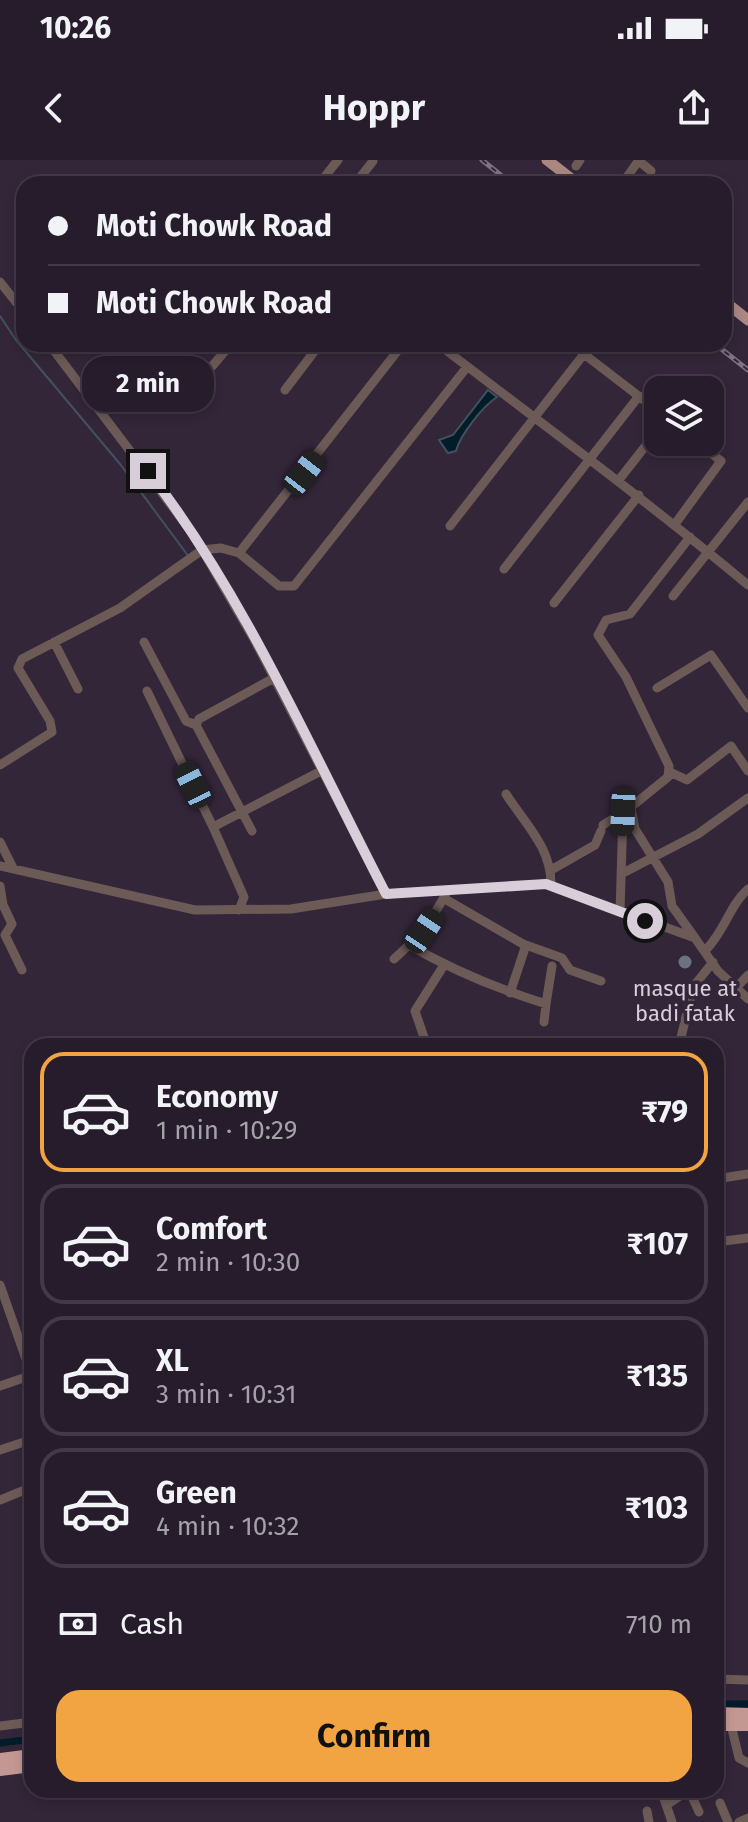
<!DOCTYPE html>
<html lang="en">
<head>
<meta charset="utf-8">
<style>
	:root { --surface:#261c2b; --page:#2e2533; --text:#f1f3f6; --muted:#a4a1a9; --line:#423a47; --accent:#f3a442 }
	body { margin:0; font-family:"Fira Sans",sans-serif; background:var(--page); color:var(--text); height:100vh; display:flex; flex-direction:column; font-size:30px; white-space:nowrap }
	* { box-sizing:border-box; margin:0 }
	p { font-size:26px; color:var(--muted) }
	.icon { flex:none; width:44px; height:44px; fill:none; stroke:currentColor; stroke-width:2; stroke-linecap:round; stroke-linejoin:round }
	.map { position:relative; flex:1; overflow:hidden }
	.drawer { position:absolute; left:24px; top:878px; width:700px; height:760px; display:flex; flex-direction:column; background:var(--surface); border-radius:24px; box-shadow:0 4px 12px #0003,0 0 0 2px var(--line) }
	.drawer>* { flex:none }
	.guide { position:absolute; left:16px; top:16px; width:716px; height:176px; border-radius:24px; box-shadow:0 4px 12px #0003,0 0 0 2px var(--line); display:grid; align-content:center; height:176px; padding:0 32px; background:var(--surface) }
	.controls { position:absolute; left:644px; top:216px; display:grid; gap:16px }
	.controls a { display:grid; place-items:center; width:80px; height:80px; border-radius:16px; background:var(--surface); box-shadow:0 4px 12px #0003,0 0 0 2px var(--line); font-size:40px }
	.end { position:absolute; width:36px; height:36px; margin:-18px; border:10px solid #d7ceda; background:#111; box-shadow:0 0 0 4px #111 }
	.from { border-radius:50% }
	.bubble { position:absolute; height:56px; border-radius:24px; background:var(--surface); box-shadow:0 4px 12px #0003,0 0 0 2px var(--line); font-size:26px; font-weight:700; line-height:56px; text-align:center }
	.car { position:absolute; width:24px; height:48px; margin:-24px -12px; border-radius:10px; box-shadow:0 0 6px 2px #0007; background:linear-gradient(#222 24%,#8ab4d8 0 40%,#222 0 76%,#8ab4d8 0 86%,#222 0) }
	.guide b { display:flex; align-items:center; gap:28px; height:76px; font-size:30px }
	.guide b+b { border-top:2px solid var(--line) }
	.guide i { width:20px; height:20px; background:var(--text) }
	ul { padding:14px 0 0; list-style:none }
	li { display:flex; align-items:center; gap:24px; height:120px; margin:0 16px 12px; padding:0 16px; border:4px solid var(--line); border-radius:24px }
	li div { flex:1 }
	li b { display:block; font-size:30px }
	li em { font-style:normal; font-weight:700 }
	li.on { border-color:var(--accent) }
	li>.icon { width:72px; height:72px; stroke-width:1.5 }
	.pay { display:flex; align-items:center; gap:20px; height:88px; padding:0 32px; font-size:30px }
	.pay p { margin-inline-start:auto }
	.button { display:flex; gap:16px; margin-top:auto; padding:16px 32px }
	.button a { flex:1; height:92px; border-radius:24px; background:var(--accent); color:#111; font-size:32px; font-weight:700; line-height:92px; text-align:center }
	.status { display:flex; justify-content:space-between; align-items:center; height:56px; padding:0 40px; background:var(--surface); direction:ltr }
	.status svg { height:22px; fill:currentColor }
	header { display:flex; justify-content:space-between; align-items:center; height:104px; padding:0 32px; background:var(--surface); font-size:36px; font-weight:700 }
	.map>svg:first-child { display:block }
</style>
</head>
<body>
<div class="status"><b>10:26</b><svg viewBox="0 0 49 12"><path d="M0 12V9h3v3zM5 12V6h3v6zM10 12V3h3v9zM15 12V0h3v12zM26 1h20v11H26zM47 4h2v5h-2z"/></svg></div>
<header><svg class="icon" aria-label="back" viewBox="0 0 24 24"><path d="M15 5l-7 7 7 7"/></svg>Hoppr<svg class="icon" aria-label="share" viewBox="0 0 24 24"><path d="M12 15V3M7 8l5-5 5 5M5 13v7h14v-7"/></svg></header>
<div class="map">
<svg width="748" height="1662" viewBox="0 0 748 1662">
	<rect width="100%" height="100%" fill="#332639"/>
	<path fill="#021c2a" stroke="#42515f" stroke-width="2" d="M488 230 497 237C483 246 460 275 456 291L448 293 439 280 453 275Z"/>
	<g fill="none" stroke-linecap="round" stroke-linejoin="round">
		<path stroke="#42515f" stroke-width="2" d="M0 156 16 180 120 304 189 397"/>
		<path stroke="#021c2a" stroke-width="7" d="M716 1544H748
			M0 1583 32 1579"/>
		<path stroke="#6c5a57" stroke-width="9" d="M639 1 651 11
			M576 6 580 0
			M319 24 338 0
			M355 24 373 1
			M622 24 639 0
			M0 122 24 152
			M49 184 193 374 255 481 386 734 546 724 695 778 718 811 748 839
			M438 184C542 264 647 341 748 425
			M208 211 231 184
			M285 230 320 184
			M618 321 658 270
			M675 364 721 301 697 282
			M450 366 584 194 658 251
			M690 377 630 454 606 460 598 475 626 517 669 606 668 617 631 647 635 669 668 722 672 746 695 778
			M239 393 403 184
			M504 409 639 236
			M673 436 748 342
			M554 443 639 335
			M54 482 78 529
			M144 482 186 561 196 565
			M657 528 711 495 748 548
			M147 531 213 667
			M0 605 52 572 50 561 18 508 22 499 120 448 202 390 221 388 239 393 279 426H294L467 207
			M670 612 687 620 731 586 748 611
			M506 634C525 664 552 688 551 726
			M603 665 625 651
			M252 671 196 565 199 559 274 518
			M0 682 13 708
			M0 706 195 750 291 749 386 734
			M551 710 595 685 601 671
			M621 714 698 674 748 638
			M0 726 3 745 12 764 5 775 22 810
			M445 739 523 784 562 798 570 810 601 821
			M239 750 244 737 213 667 321 611
			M620 752 623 652
			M409 785C452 810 498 829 546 844L552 806
			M706 790C726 769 729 746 748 729
			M394 799 424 771 446 734
			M736 828 748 815
			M510 833 526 785
			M544 862 546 844
			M427 886 415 851 444 805
			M679 886 693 827 713 802
			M716 1019 748 1014
			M716 1082 748 1078
			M0 1125 32 1216
			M0 1226 32 1215
			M0 1290 27 1281 32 1286
			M0 1340 32 1327
			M716 1519 748 1520
			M731 1565 739 1598 748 1603
			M0 1566 32 1562
			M661 1630 672 1662
			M690 1632 699 1652
			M720 1643 728 1662
			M668 1644 689 1630
			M647 1651 649 1662
			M739 1662 748 1658"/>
		<path stroke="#ab8782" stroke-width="11" d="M547 0 578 24
			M724 141 748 160"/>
		<path stroke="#c49892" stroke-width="12" d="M716 1553 748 1554
			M716 1565H748
			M0 1599 32 1595
			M0 1610 32 1606"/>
		<defs>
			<path id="rail" d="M482 0 512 24
				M715 184 748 210"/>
		</defs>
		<use href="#rail" stroke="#7e7383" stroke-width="5"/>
		<use href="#rail" stroke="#332639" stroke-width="2" stroke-dasharray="6" stroke-linecap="butt"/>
	</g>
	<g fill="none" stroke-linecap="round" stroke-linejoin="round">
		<path stroke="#d7ceda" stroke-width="10" d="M148 311C246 438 312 592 386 734L546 724 645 761"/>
	</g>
	<circle fill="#6b7280" stroke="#332639" stroke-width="3" cx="685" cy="802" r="8"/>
	<g text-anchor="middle" stroke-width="7" stroke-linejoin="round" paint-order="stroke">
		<g font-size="22" fill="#d7ceda" stroke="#332639">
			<text x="685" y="836">masque at<tspan x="685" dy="25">badi fatak</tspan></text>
		</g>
	</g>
</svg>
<div class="controls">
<a><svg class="icon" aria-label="layers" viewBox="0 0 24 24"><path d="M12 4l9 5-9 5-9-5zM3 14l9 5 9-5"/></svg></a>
</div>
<i class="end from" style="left:645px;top:761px"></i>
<i class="end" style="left:148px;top:311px"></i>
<div class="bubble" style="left:82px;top:196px;width:132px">2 min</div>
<i class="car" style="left:304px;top:313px;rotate:38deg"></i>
<i class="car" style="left:193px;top:625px;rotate:334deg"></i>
<i class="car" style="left:623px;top:652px;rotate:182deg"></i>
<i class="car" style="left:424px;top:771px;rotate:34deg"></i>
<div class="guide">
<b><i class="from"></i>Moti Chowk Road</b>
<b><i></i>Moti Chowk Road</b>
</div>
<section class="drawer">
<ul>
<li class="on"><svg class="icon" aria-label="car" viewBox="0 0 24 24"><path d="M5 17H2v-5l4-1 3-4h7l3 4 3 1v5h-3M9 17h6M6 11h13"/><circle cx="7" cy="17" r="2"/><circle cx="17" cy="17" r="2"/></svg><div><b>Economy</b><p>1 min · 10:29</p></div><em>₹79</em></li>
<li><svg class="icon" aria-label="car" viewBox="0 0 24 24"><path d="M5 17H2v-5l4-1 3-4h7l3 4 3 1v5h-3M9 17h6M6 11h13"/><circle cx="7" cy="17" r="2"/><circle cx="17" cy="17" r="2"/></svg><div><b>Comfort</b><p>2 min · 10:30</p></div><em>₹107</em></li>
<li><svg class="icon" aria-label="car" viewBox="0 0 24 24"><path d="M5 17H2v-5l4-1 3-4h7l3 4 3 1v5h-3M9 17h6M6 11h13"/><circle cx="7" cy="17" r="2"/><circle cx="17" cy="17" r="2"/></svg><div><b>XL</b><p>3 min · 10:31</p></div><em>₹135</em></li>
<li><svg class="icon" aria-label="car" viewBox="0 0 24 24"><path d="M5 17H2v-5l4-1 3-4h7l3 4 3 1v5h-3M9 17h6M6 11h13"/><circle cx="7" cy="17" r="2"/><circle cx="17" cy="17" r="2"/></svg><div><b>Green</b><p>4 min · 10:32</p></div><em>₹103</em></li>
</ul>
<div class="pay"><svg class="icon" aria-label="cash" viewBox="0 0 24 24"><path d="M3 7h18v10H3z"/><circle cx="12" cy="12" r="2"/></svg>Cash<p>710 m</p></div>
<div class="button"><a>Confirm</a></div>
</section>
</div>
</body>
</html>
